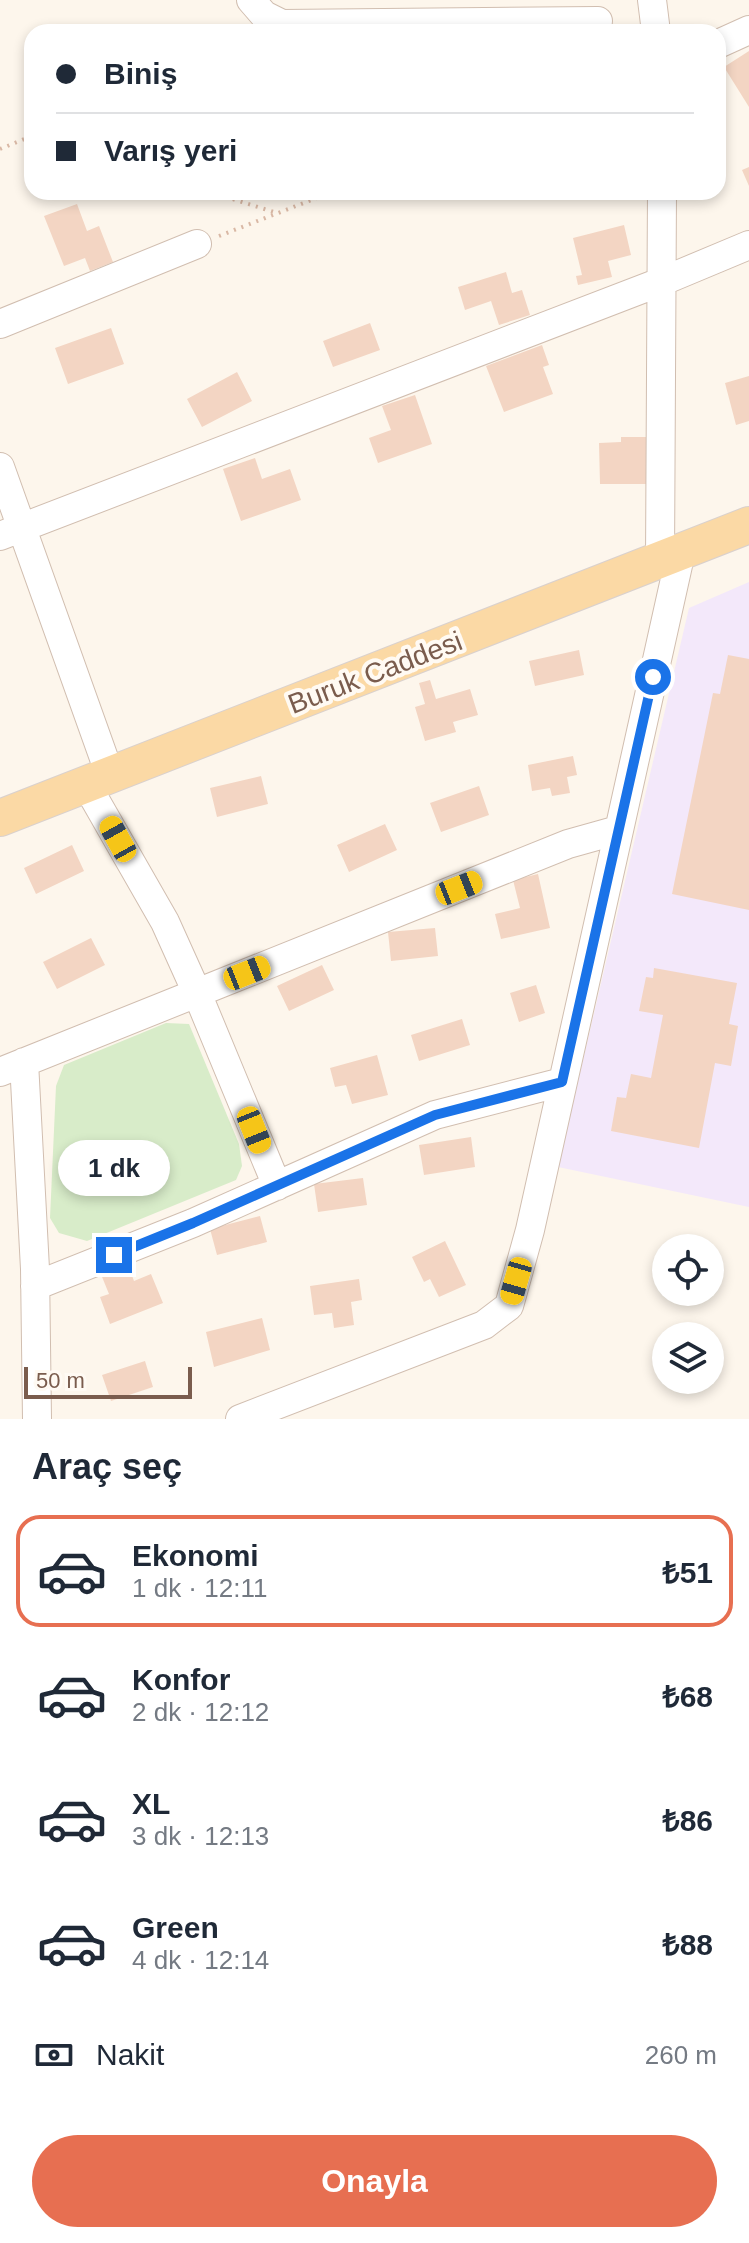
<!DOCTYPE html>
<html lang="tr">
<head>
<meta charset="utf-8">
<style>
	:root { --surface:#fff; --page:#f2f2f3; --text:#1f2937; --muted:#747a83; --line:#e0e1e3; --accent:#e76f51 }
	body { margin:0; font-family:Arial,sans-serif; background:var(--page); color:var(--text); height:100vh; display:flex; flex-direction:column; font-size:30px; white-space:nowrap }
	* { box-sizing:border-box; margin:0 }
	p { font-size:26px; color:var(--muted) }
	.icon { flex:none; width:44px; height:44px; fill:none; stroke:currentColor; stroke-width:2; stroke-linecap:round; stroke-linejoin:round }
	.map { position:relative; height:1419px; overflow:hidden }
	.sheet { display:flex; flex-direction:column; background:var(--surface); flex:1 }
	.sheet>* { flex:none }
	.banner { position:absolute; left:24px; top:24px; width:702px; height:176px; border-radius:24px; box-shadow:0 4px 12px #0003; display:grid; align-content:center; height:176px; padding:0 32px; background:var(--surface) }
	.buttons { position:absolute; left:652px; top:1234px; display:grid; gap:16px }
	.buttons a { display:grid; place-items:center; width:72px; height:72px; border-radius:50%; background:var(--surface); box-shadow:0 4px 12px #0003; font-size:40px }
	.scale { position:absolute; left:24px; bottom:20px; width:168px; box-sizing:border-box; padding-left:8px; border:4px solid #7a5c4d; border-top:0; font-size:22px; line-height:28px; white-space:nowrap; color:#7a5c4d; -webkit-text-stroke:6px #fffaf3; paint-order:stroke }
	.end { position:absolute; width:36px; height:36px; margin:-18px; border:10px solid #1a73e8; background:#fff; box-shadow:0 0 0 4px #fff }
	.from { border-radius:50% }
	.bubble { position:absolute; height:56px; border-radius:28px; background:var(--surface); box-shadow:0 4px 12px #0003; font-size:26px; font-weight:800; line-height:56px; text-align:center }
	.car { position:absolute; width:24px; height:48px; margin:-24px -12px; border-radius:10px; box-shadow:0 0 6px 2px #0007; background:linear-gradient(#f5c518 24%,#345 0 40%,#f5c518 0 76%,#345 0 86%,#f5c518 0) }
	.banner b { display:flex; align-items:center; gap:28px; height:76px; font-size:30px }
	.banner b+b { border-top:2px solid var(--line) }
	.banner i { width:20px; height:20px; background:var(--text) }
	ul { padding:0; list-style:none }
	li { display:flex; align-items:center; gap:24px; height:112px; margin:0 16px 12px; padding:0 16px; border:4px solid transparent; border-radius:24px }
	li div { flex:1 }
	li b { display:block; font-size:30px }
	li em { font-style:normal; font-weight:800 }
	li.active { border-color:var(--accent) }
	li>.icon { width:72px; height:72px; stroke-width:1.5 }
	h2 { padding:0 32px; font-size:36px; line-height:96px }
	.pay { display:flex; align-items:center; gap:20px; height:88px; padding:0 32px; font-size:30px }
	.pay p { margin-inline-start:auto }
	.button { display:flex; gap:16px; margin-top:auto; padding:16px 32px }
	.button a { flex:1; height:92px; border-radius:48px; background:var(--accent); color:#fff; font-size:32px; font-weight:800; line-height:92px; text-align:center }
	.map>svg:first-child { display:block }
</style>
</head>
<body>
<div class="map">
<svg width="749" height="1419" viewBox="0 0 749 1419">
	<rect width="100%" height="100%" fill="#fdf6ec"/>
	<path fill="#f3e8fa" d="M749 582V1207L558 1167 689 608Z"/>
	<path fill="#d8ecc9" d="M166 1023 189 1024 239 1144 242 1166 236 1180 87 1241 59 1233 50 1218 56 1086 64 1065Z"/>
	<path fill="#f3d5c3" d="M749 51V107L724 67Z
		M749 167V186L742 170Z
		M77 204 87 231 99 226 113 262 90 271 85 258 64 266 44 216Z
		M624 225 631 255 608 261 612 277 578 285 576 276 582 275 573 238Z
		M506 272 512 293 522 290 530 315 499 325 491 301 465 310 458 287Z
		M370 323 380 350 333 367 323 341Z
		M111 328 124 364 68 384 55 348Z
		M542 345 549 365 543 367 553 394 504 412 486 366Z
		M237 372 252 401 202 427 187 399Z
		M749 376V421L736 425 725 383Z
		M415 395 432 444 378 463 369 438 391 430 382 406Z
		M621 437H649L650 484H600L599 443 621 442Z
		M255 458 262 479 290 469 301 500 241 521 223 469Z
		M579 650 584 675 535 686 529 661Z
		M728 655 749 659V910L672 894 713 693 720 694Z
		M430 680 436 699 470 689 478 715 453 722 456 732 425 741 415 707 425 704 419 683Z
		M573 756 577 775 567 777 570 793 552 796 550 788 532 791 528 765Z
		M261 776 268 804 217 817 210 788Z
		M479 786 489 815 441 832 430 803Z
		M385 824 397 850 349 872 337 845Z
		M72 845 84 871 36 894 24 868Z
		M538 874 550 928 501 939 495 914 520 908 513 880Z
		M435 928 438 956 391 961 388 932Z
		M91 938 105 965 57 989 43 962Z
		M322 965 334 990 289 1011 277 986Z
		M654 968 737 983 729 1024 738 1026 731 1066 715 1063 699 1148 611 1131 617 1097 626 1098 631 1074 651 1078 663 1015 639 1011 646 977 653 978Z
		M536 985 545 1013 519 1022 510 993Z
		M462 1019 470 1045 419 1061 411 1035Z
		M377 1055 388 1095 352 1104 346 1085 335 1087 330 1068Z
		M471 1137 475 1167 424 1175 419 1145Z
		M363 1178 367 1205 318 1212 314 1184Z
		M260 1216 267 1242 217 1255 210 1229Z
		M445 1241 466 1285 439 1297 430 1279 424 1282 412 1257Z
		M125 1256 134 1281 151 1274 163 1303 110 1324 100 1297 109 1294 98 1267Z
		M359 1279 362 1300 351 1302 354 1325 334 1328 332 1313 314 1315 310 1286Z
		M262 1318 270 1350 214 1367 206 1332Z
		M145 1361 153 1387 111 1401 102 1375Z"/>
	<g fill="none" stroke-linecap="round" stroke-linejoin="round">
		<defs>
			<path id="minor" d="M251 0 264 15 282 24 598 21
				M652 0 656 32
				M718 44 749 30
				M0 324 197 244
				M0 467 110 775
				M0 536 663 281 749 245
				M660 560 662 192
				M86 784 165 922 197 993 277 1186
				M24 1062 35 1269 37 1419
				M0 1072 568 844 618 830
				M35 1286 193 1223 435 1115 562 1082
				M240 1419 484 1325 509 1306 530 1230 681 552"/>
			<path id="major" d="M0 818 749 525"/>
		</defs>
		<use href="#minor" stroke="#d1beb0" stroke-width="30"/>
		<use href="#major" stroke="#dad1cd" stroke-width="38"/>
		<path stroke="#d9b8a5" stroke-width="4" stroke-dasharray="2 6" stroke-linecap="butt" d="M0 149 32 136
			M210 192 277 213
			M219 236 332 192"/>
		<use href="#minor" stroke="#fff" stroke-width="28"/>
		<use href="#major" stroke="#fbd9a5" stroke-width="36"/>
	</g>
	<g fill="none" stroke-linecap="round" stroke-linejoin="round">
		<path stroke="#1a73e8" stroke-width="10" d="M114 1255 193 1223 435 1115 562 1082 653 677"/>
	</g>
	<g text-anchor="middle" stroke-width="8" stroke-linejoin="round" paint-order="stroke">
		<g font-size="28" fill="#7a5c4d" stroke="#fffaf3">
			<text transform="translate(375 672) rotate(-21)" y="10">Buruk Caddesi</text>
		</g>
	</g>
</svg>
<div class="buttons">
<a><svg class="icon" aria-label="locate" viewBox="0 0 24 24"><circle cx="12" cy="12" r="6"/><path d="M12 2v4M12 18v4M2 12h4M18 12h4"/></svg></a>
<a><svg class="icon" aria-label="layers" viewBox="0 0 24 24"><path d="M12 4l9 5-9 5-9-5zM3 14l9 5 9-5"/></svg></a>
</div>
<div class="scale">50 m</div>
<i class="end from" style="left:653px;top:677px"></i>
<i class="end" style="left:114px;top:1255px"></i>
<div class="bubble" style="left:58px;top:1140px;width:112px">1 dk</div>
<i class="car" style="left:118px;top:839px;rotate:331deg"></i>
<i class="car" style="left:459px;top:888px;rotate:68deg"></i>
<i class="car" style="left:247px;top:973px;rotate:68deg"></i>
<i class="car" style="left:254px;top:1130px;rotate:158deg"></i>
<i class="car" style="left:516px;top:1281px;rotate:196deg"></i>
<div class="banner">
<b><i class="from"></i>Biniş</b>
<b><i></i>Varış yeri</b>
</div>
</div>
<section class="sheet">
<h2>Araç seç</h2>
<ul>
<li class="active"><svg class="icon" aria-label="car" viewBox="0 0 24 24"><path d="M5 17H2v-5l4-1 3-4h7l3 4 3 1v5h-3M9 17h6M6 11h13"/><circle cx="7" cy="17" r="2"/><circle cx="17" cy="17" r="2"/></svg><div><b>Ekonomi</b><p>1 dk · 12:11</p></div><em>₺51</em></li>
<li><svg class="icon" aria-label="car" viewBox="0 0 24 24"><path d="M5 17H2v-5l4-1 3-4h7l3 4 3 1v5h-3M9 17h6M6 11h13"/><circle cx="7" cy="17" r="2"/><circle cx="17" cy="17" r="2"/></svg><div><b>Konfor</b><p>2 dk · 12:12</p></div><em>₺68</em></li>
<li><svg class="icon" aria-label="car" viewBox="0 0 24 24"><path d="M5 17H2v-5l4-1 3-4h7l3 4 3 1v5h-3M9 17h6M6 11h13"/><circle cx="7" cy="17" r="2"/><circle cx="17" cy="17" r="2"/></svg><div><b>XL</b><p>3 dk · 12:13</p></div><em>₺86</em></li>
<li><svg class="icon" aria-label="car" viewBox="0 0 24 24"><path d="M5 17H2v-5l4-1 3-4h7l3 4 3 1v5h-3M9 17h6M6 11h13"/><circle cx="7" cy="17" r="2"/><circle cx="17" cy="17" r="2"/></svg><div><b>Green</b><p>4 dk · 12:14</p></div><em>₺88</em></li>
</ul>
<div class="pay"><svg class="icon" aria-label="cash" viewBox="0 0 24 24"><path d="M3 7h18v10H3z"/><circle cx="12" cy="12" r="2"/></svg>Nakit<p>260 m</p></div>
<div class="button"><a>Onayla</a></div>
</section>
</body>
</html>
